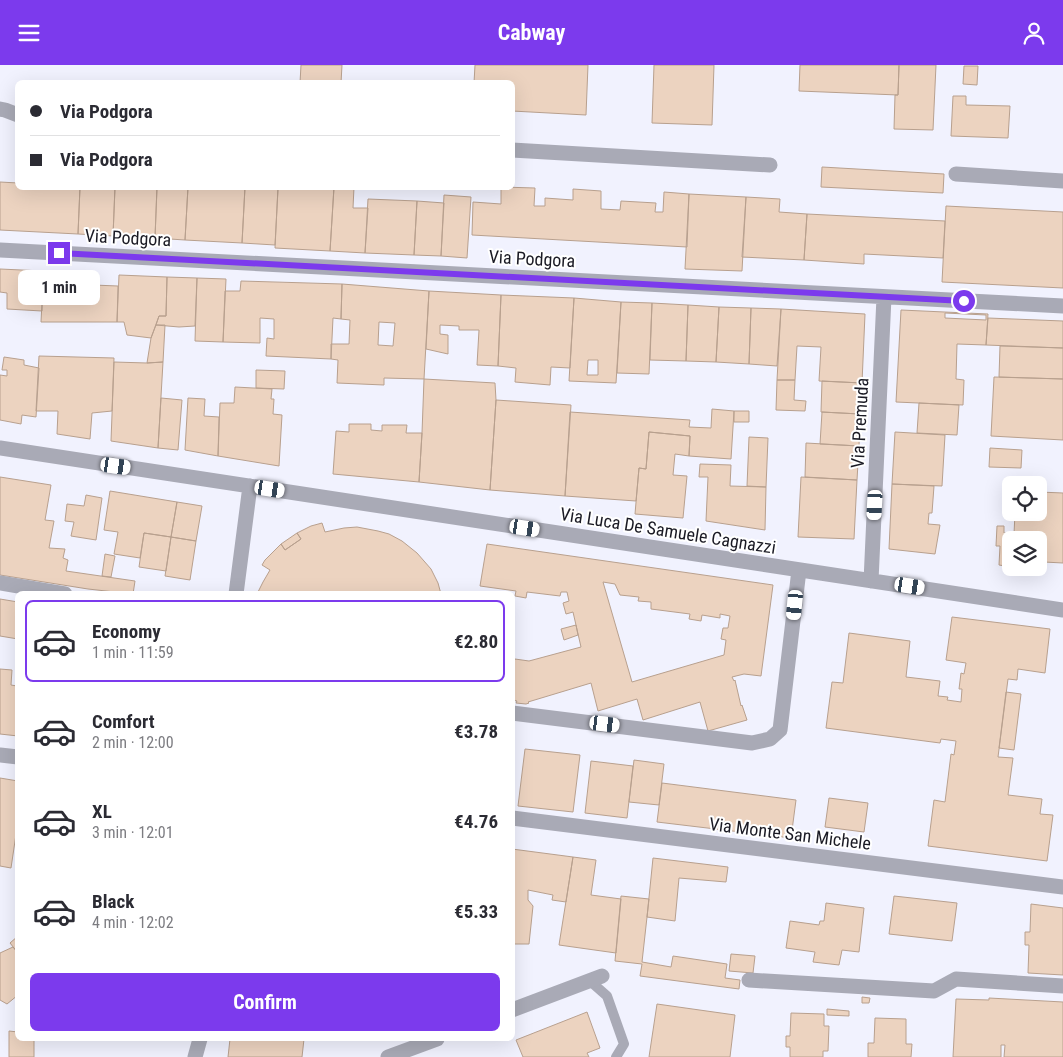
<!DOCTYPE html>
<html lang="en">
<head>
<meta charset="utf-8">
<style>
	:root { --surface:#fff; --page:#f7f7f7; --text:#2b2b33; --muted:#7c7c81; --line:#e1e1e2; --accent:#7c3aed }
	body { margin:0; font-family:"Roboto Condensed",sans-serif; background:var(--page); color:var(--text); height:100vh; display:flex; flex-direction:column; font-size:19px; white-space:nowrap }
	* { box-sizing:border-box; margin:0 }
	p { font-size:16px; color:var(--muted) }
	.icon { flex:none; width:28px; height:28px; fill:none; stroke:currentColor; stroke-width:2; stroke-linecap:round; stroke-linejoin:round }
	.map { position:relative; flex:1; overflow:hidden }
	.panel { position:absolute; left:15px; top:526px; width:500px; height:450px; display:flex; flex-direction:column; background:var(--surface); border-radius:8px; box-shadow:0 5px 20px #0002 }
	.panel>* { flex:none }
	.guide { position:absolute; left:15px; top:15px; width:500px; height:110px; border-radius:8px; box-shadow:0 5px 20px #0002; display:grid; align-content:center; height:110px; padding:0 15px; background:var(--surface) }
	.fabs { position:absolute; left:1002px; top:411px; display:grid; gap:10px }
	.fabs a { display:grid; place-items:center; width:45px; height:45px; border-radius:8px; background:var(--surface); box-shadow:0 5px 20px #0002; font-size:25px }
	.end { position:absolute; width:22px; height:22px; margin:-11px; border:6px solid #7c3aed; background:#fff; box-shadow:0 0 0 2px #fff }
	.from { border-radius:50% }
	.bubble { position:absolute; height:35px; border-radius:8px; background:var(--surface); box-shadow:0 5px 20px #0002; font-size:16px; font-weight:700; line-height:35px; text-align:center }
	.car { position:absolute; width:15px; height:30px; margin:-15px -8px; border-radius:6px; box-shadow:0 0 4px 1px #0007; background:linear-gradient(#fff 24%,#345 0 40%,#fff 0 76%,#345 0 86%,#fff 0) }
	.guide b { display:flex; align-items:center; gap:18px; height:48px; font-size:19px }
	.guide b+b { border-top:1px solid var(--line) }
	.guide i { width:12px; height:12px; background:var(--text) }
	ul { padding:9px 0 0; list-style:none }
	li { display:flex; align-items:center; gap:15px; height:82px; margin:0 10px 8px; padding:0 5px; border:2px solid transparent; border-radius:8px }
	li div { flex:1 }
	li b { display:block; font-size:19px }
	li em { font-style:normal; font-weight:700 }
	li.active { border-color:var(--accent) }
	li>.icon { width:45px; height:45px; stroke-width:1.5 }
	.button { display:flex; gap:10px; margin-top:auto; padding:10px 15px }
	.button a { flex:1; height:58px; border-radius:8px; background:var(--accent); color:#fff; font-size:20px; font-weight:700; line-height:58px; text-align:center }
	header { display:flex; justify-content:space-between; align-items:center; height:65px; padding:0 15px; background:var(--accent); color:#fff; font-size:22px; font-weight:700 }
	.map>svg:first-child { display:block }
</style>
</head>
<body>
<header><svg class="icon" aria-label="menu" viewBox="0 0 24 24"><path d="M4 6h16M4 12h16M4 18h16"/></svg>Cabway<svg class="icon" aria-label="person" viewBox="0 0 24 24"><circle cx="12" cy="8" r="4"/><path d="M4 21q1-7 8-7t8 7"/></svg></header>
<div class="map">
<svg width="1063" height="992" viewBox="0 0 1063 992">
	<rect width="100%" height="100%" fill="#f1f2fe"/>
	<path fill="#ecd3c0" stroke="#b8a08e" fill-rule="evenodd" d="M301 0H342L341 18H300Z
		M475 0H588L586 50 512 46V18H474Z
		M654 0H714L712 60 652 58Z
		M800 0H899L898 30 799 26Z
		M899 0H936L933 65 894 64 895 30H898Z
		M964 1H978L977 20 963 19Z
		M953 31H966V40L1010 41 1008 73 951 71Z
		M822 102 944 109 943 128 821 122Z
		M0 117 18 118V122H80L78 169 0 165Z
		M80 122H115L113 171 78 169Z
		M115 122H157L155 173 113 171Z
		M157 122H188L185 175 155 173Z
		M188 122H245L242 178 185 175Z
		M245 122 278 124 275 180 242 178Z
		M278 122H334L330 186 275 183Z
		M334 122H354L353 143H368L365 188 330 186Z
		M501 122 535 123 534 141H545V133L573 135V124L601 126V144L620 145 621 136 656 138 655 147H663L664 127 689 129 687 182 472 170 473 137 501 139Z
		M689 129 746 132 742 206 685 204Z
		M444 130 471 132 467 193 441 191Z
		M746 132 780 134 779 147 807 149 804 195 742 192Z
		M368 134 417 136 414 190 365 188Z
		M417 136 444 138 441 191 414 190Z
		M946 141 1063 147V223L942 217Z
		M807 149 945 156 943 193 864 189V199L804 195Z
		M0 204 43 206 42 246 7 244V228L0 227Z
		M81 208 92 209 91 216 81 215Z
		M119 210 167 212 166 251H159L151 273 127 270 124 257H117Z
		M167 212 197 213 195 261 179 262 156 260 159 251H166Z
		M197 213 226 214 223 277 195 276Z
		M241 216 342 219 341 254 333 253 331 294 266 291 267 273 274 274V254L260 253V278L223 277 225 226H240Z
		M43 218 118 221 117 257H41Z
		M342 219 429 226 424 314 384 313V320L337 318 338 295 331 294V279H349L350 255 341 254ZM379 257 395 258 393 281 378 280Z
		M429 226 501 230 498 301 477 300 479 265H459V261L440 260V269L448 270V289L426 284Z
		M501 230 574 233 570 303 551 302 550 320 515 317 516 303 498 301Z
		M574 233 621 237 616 318 569 316ZM588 295H598V310H587Z
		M621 237 652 238 649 309 617 308Z
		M652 238 688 240 686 296 650 295Z
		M688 240 719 242 716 297 686 296Z
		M719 242 751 243 749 299 716 297Z
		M751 243 781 244 777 301 749 299Z
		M781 244 865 249 862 318 819 316 821 282 797 281 795 315H777Z
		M901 245 988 249 986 280 957 279 956 314 964 315 963 340 896 337Z
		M945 248 986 250V255L945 253Z
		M988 253 1063 256V283L986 280Z
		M156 260H165L163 297 147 298 151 273Z
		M1000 281 1063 283V314L999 312Z
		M39 291 114 293 112 346 92 348 90 374 57 369 58 346H36Z
		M4 292 24 295V300L39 303 36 352 22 350 21 359 0 355V310L7 311V305H2Z
		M114 297 147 298 163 297 158 383 111 376Z
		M256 305 285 306 284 324 256 323Z
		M994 312 1063 314V375L991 371Z
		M424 314 495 318 496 335 490 425 419 417 422 368Z
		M777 315H795L794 335 806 336 805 346 776 345Z
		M822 316 862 318 860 349 821 347Z
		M235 322 272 324 271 334H274L273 349 282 350 279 401 218 391 220 338H234Z
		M161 333 182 335 178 385 158 383Z
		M188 333 205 334 204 351 219 352 218 391 185 385Z
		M496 335 571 340 565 431 490 425Z
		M919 338 959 340 957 370 917 368Z
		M712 344 734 346 731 394 689 391 690 371 649 367 646 404 639 403 636 436 565 431 570 347 690 355 689 362 711 363Z
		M734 346H749V357H734Z
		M822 347 860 349 859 381 820 379Z
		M349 359H371V365L382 366V360H407L406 368H422L419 417 333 409 336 366 349 367Z
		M649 367 690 371 689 391 675 389 673 410 687 411 683 453 635 449 639 403 646 404Z
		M895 367 945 370 942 421 892 419Z
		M749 372 768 373 766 422 747 421Z
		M806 378 859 381 857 415 805 412Z
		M990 383 1022 385 1021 403 989 402Z
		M700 399 731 400 730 421 766 422 765 465 706 456 708 412H699Z
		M0 412 51 420 45 455 54 456 49 483 65 484 63 493 68 495 66 506 135 516 133 529 88 524 0 510Z
		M801 412 857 415 854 474 798 472Z
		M892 419 934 421 932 448H929L928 459 940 460 935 489 889 484Z
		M110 426 177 437 171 472 144 468 140 493 114 489 118 467 104 465Z
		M1039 427 1063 428V498L1044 497 1043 508 1015 502H1039V475H1011V502L999 500 1000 481H996L997 461H1004V468L1014 469 1015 448H1039Z
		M86 430 102 433 96 475 71 471 74 457 65 456 67 439 84 441Z
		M177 437 202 441 196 476 171 472Z
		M322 458 325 467 344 463 357 462 378 466 389 469 402 476 417 488 431 504 438 518 441 529H257L263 517 270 505 262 500 265 495 281 479 285 485 301 474 297 468 311 461Z
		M144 468 171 472 166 506 139 502Z
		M297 468 301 474 285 485 281 479Z
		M171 472 196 476 190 515 165 511Z
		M487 479 773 520 761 611 744 609 732 612 734 616 735 615 741 641 742 640 747 655 708 666 700 637 643 655 637 634 598 646 591 618 528 637 529 638 526 639 516 638 517 636 512 635V595L514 596 515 594 529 596 581 582 573 547 566 549 563 538 569 536 567 527H561L560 531 527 527 526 533 515 531 516 526 480 521ZM603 517 615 519 620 530 639 532 638 536 651 537V544L690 549 689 554 701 556 702 550 720 553V549L730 551 728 563H723L721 574 726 575 724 590 632 617Z
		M105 489 115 491 111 512 102 511Z
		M0 534 18 537V574L0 571Z
		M952 552 1050 564 1045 608 1018 604 1017 615 1008 614 998 692 1013 693 1008 730 1042 734 1040 749 1053 750 1047 796 928 781 934 735 945 737 951 689 954 690 956 676 941 674 940 678 826 663 832 617 843 618 849 568 910 576 906 612 940 616 938 631 948 632 947 635 961 637 962 624H959L961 608 964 609 966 598 946 595Z
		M576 560 578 570 564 575 561 564Z
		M0 604 12 605 11 620 17 621 18 618V671L0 669Z
		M1006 627 1021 629 1014 685 999 683Z
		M525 684 580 690 573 747 518 741Z
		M634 695 664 699 659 740 629 737Z
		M591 696 633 701 627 753 585 748Z
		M0 713 18 716V756L11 803 0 801Z
		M662 718 796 735 791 773 657 757Z
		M829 733 868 738 864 767 825 762Z
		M512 784 573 792 566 837 552 835 553 830 528 825V835L533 841 529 879H512Z
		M573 792 596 795 591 830 621 834 616 888 559 880Z
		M653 793 728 802 726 817 679 813 675 856 647 852Z
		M621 831 649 834 642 897 671 902 673 891 727 899 725 913 740 915 739 924 640 911 642 899 615 896Z
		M894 831 957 838 952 876 889 869Z
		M826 838 864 843 859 887 842 885 839 900 813 897 815 887 786 883 790 856 819 860 820 856H824Z
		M1031 839 1063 843V910L1028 908 1029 880H1025V867H1030Z
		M18 871V888L10 878Z
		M13 882 18 888V930L7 939 0 935V888Z
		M731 889 755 891 753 908 729 906Z
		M862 932 870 933 869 938H862Z
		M989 933 1063 937V992H1004L1005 980H1001V992H953L956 934 989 935Z
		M657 939 735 950 730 992H649Z
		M827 944 849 946V951L827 950Z
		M587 947 600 983 587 988 589 992H523L516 975Z
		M791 948 824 949V961H829L828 986H823V992H790V982H786V971H790Z
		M875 953 906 954V979H912L911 992H868V978H874Z
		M9 966 18 967V974H34V992H9Z
		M230 974H304L302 992H228Z"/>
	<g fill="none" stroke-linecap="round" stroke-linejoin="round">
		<path stroke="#a9aab6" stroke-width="10" d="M590 916 607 931 624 979 616 992"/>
		<path stroke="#a9aab6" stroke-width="15" d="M0 44 5 45 18 50
			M512 85 770 100
			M956 109 1063 116
			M0 185 1063 241
			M0 383 1063 545
			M871 516 884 232
			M0 518 65 529
			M236 529 250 421
			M512 648 752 678 770 674 780 665 799 505
			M0 690 18 692
			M512 753 1063 822
			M749 915 934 926 956 914 1063 921
			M512 945 602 911
			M195 992 200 974
			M388 992 437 974"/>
	</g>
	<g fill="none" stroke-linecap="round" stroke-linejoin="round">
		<path stroke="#7c3aed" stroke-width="6" d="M59 188 964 236"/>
	</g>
	<g text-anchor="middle" stroke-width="4" stroke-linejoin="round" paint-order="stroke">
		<g font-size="18" fill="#1a1a24" stroke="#fff">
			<text transform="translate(128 173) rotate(3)" y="6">Via Podgora</text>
			<text transform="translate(532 194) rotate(3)" y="6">Via Podgora</text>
			<text transform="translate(860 358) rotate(-87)" y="6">Via Premuda</text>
			<text transform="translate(668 466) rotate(9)" y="6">Via Luca De Samuele Cagnazzi</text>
			<text transform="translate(790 769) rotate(7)" y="6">Via Monte San Michele</text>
		</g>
	</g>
</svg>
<div class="fabs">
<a><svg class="icon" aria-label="locate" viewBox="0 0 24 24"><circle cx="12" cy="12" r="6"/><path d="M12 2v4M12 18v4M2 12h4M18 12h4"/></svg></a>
<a><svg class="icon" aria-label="layers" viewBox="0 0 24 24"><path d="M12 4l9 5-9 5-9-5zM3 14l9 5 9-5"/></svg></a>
</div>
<i class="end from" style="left:964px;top:236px"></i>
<i class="end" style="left:59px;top:188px"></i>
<div class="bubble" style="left:18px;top:205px;width:82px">1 min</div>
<i class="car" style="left:116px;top:401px;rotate:98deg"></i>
<i class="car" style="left:270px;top:424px;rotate:99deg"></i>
<i class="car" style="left:875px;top:440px;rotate:183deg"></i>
<i class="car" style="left:525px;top:463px;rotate:99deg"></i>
<i class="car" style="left:910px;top:521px;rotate:99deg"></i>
<i class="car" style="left:795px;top:540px;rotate:186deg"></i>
<i class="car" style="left:605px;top:659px;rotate:97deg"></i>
<div class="guide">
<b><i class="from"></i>Via Podgora</b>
<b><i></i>Via Podgora</b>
</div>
<section class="panel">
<ul>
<li class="active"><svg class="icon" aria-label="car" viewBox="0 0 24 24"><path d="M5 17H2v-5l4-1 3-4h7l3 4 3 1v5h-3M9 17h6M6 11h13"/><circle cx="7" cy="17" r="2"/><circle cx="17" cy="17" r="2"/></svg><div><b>Economy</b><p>1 min · 11:59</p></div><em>€2.80</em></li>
<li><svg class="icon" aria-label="car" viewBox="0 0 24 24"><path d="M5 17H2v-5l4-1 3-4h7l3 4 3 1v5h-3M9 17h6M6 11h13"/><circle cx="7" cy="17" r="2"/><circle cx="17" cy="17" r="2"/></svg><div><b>Comfort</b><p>2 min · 12:00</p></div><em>€3.78</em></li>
<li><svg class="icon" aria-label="car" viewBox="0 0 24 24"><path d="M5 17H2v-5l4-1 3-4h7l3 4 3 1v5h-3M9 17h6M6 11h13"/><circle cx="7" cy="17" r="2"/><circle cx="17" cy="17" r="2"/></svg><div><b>XL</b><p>3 min · 12:01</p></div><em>€4.76</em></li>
<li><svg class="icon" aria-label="car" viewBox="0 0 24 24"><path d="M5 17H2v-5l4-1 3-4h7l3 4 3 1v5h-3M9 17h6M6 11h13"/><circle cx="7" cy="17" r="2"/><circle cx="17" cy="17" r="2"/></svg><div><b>Black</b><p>4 min · 12:02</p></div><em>€5.33</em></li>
</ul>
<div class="button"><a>Confirm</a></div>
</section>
</div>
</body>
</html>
